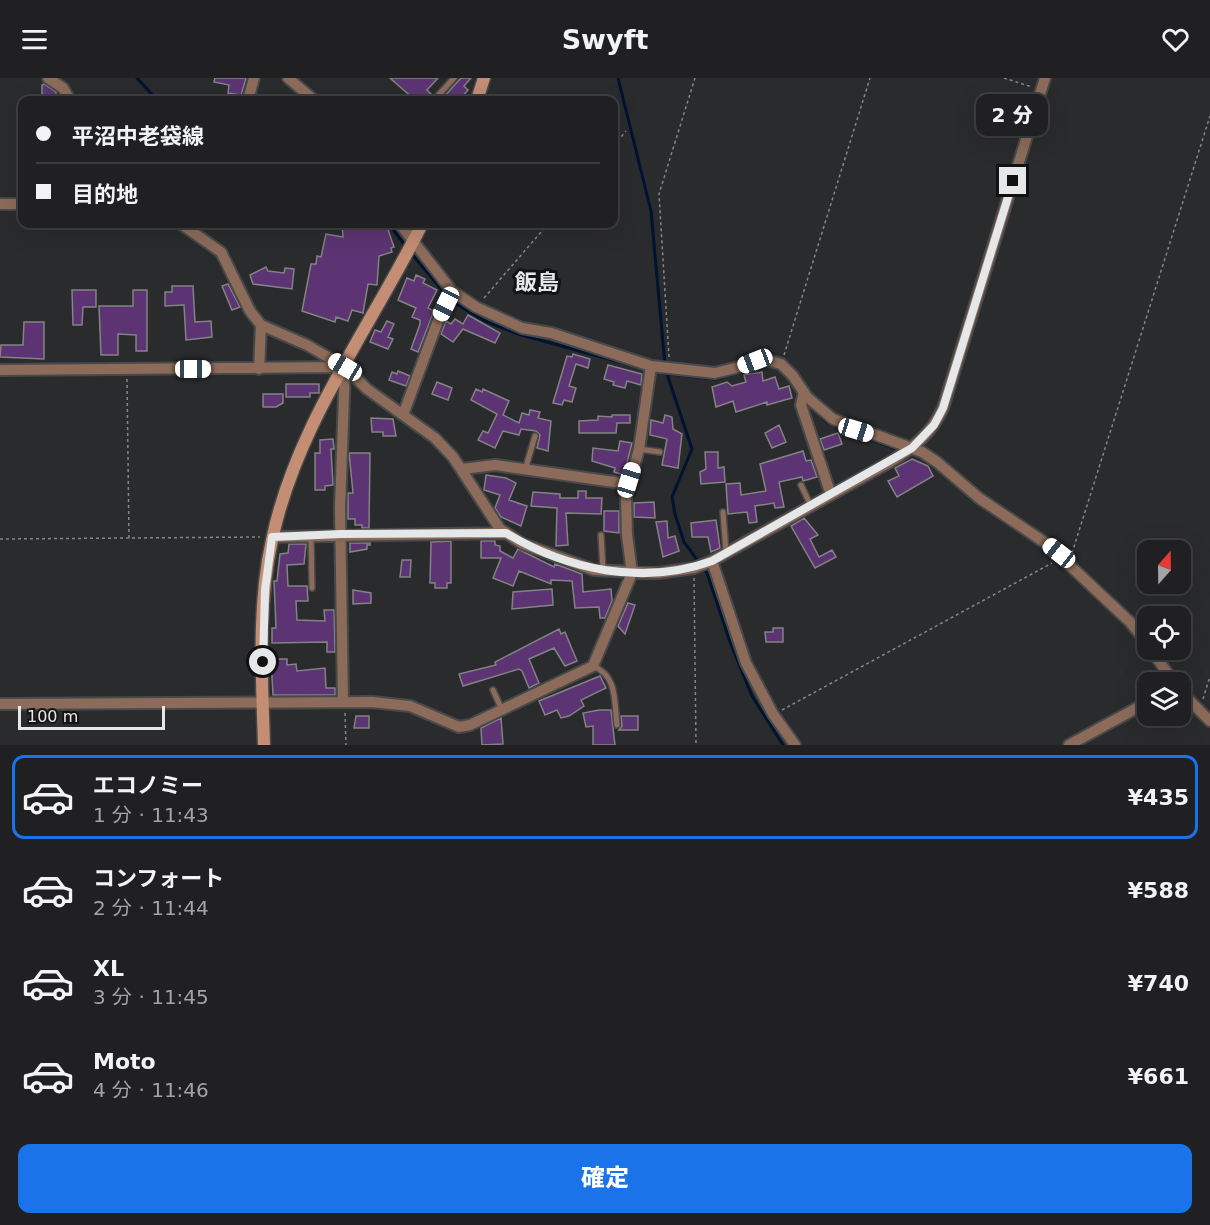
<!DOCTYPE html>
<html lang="ja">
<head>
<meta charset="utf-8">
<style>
	:root { --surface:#202022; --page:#2d2d2f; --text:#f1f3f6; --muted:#a2a3a5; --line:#3d3e40; --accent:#1a73e8 }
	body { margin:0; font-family:"DejaVu Sans","Noto Sans JP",sans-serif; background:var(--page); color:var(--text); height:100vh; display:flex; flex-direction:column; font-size:22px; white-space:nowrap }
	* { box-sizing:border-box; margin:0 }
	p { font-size:20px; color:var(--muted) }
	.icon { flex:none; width:33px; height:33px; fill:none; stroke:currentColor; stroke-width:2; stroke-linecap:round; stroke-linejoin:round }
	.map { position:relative; height:667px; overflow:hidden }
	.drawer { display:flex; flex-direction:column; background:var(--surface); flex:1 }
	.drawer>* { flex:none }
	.hud { position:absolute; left:18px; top:18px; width:600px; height:132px; border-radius:12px; box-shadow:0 6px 24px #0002,0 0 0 2px var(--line); display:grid; align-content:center; height:132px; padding:0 18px; background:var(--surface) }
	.needle { width:39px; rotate:20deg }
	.tools { position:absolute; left:1137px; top:462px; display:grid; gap:12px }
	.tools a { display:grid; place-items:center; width:54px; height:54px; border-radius:12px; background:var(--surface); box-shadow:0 6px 24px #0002,0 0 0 2px var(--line); font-size:30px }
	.scale { position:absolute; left:18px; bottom:15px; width:147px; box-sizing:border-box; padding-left:6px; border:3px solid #e6e7e8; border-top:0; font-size:16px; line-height:21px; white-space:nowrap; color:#e6e7e8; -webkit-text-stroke:4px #131314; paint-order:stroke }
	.end { position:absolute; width:27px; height:27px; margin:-14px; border:8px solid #e6e7e8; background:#111; box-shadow:0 0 0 3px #111 }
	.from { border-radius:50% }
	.bubble { position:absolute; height:42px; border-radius:12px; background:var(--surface); box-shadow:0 6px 24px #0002,0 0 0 2px var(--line); font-size:20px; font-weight:800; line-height:42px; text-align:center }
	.car { position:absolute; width:18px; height:36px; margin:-18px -9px; border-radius:8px; box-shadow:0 0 4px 2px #0007; background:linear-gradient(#fff 24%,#345 0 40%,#fff 0 76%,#345 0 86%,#fff 0) }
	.hud b { display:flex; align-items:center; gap:21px; height:57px; font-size:22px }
	.hud b+b { border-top:2px solid var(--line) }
	.hud i { width:15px; height:15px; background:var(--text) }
	ul { padding:10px 0 0; list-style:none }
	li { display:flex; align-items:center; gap:18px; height:84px; margin:0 12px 9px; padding:0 6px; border:3px solid transparent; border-radius:12px }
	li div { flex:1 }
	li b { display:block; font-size:22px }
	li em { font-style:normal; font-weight:800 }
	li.on { border-color:var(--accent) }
	li>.icon { width:54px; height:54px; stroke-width:1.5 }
	.primary-button { display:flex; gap:12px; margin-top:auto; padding:12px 18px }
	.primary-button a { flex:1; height:69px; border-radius:12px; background:var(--accent); color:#fff; font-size:24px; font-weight:800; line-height:69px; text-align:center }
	header { display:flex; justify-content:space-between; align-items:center; height:78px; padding:0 18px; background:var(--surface); font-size:27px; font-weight:800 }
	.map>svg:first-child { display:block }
</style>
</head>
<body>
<header><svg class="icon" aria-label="menu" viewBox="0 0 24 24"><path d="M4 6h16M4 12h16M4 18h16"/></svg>Swyft<svg class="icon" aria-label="heart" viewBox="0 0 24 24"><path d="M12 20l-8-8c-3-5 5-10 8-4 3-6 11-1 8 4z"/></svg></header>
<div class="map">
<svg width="1210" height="667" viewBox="0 0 1210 667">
	<rect width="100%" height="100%" fill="#2a2b2d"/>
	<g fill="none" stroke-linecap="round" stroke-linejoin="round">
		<path stroke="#001331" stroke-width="3" d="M137 0 157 22
			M618 0 651 133 665 287
			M389 146 407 170
			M411 175 447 218
			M451 223 485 243 518 256 645 291
			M666 293 692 371 672 419 675 436 684 464 707 495 730 564 752 618 783 667
			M654 294 715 301 745 293
			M806 324 828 345 899 372"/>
	</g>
	<path fill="#5c3473" stroke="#838284" stroke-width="1.5" d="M215 0H246L241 17 228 15 229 7 214 4Z
		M390 0H438L427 12 432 17 428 22H415Z
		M461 0H471L464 8 468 12 459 22H441Z
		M44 6 56 14V22H42V7Z
		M342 146H386L394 169 391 170 392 174 379 178 377 207 368 206 363 235 352 232 348 243 336 239 335 244 302 233 311 186H316L317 178 321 179 326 156 343 159Z
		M266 189 268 193 284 195 285 190 294 191 292 211 253 206 250 197Z
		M416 197 425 201 423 205 437 212 428 230 434 233 418 274 411 271 420 246V242L412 239 416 230 398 222 407 200 414 203Z
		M228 206 240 229 232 232 222 208Z
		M172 208H193L195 244 211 243 212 259 186 262 184 227 165 228V214H172Z
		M72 212H96V229H83L82 247H73Z
		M133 212H147V273H136V257L118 256V277H101L99 228H133Z
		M468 237 500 255 495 265 463 251 453 264 441 256 446 243 451 246 455 241 463 246Z
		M387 243 394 246 388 259 393 261 388 271 370 264 375 252 381 254Z
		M24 244H44V281L0 279 1 267H23Z
		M573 276 590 281 588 290 576 286 569 308 576 310 572 324 564 322 562 327 553 325 567 278 572 279Z
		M608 287 642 296 641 307 627 303 625 310 613 307 614 304 604 301Z
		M398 293 410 298 406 308 389 302 392 294 397 296Z
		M762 294 763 303 775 299 779 311 789 308 792 320 767 327V324L736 334 733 323 716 329 712 309 727 304 732 308 746 304 744 297Z
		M437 304 452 310 448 322 432 316Z
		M286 306H319V315H310V319H286Z
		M476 311 482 314 483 311 509 323 503 337 519 345 522 335 529 337 530 332 540 334 538 340 551 343 548 373 537 370 540 357 536 353 521 351 519 357 503 353 495 370 478 362 483 353 488 355 497 336 471 322Z
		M263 316H283V325L276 329H263Z
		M612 337H630V345H617L616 355H579V343L598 342V338L612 339Z
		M665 337 672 339 673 351 682 356 678 390 662 387 667 361 650 357 651 342 663 345Z
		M371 340 393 341 396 358H383V354H372Z
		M779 347 786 364 772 370 765 355Z
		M838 355 842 366 824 372 820 361Z
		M333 361 334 371H331L333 407 325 408V412H315V375H320V362Z
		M620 363 632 365 624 397 614 394 615 390 592 383 593 370 618 373Z
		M803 373 806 383 811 382 817 399 803 403 802 399 779 404 784 429 775 430 774 425 755 428 757 444 749 445 747 434 728 436 726 406 740 405 741 417 766 413 760 386Z
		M705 374H718V390L724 389 725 404 701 406 700 394 706 391Z
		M349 375H370L369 450H362V447H355V441H348V415H353Z
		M912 381 928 388 933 398 897 419 888 403 899 398 895 390Z
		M486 397 506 400 516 405 509 422 527 428 521 448 501 439 495 430 500 417 484 412Z
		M578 413H586V420H602L601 436 566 435 568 467 556 468 557 430 531 428 533 414 560 416V420H578Z
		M654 424 655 440 634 439V425Z
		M604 433H619V455L604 453Z
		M804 440 818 457 810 461 819 479 832 472 836 479 815 490 791 448Z
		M716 442 720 470 711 474 708 459H692L691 445Z
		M667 443 668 460 675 458 679 473 663 479 656 444Z
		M451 463V505H447V510H435V505H430L431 464Z
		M481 463H495V467L500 468V473L513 480 518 471 554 489 555 486 582 496 583 514 611 511 612 523 605 540H600L599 529 575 530 572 503 551 502V506L519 493 513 508 493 500 501 480H481Z
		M350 465H370V467H367V471L350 474Z
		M289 466H306L304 486 287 487 288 508H307L308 523H296L297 542 325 543 324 532H334L335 574H327V564L272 565V550H276L274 503H277L280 476 288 475Z
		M402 482H411L410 499H400Z
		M552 511 553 527 512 531 513 514Z
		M353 512 371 515V525L353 526Z
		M628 525 635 527 625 556 618 548Z
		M773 550H783V564H766L765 554H773Z
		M559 551 561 556 565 554 577 583 565 588 554 570 529 581 539 605 529 610 522 593 519 591 463 608 459 596 496 587 495 584Z
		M271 581H287V587L296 586 297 593 325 590 326 610H335V617H273Z
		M600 598 606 610 581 622 584 628 569 638 561 640 557 632 545 637 539 623Z
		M599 632H611L615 667H593V648L586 649 583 635Z
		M356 638H369V650H354Z
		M621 638H638V652H619L622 648Z
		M501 640 503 666 482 667 481 650Z"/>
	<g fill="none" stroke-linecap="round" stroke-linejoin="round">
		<defs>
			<path id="service" d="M434 22 454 0
				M639 371 660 374
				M525 392 535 358
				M801 407 811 428
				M723 434 726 474
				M601 457 603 492
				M311 459 312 510
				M593 588C618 598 614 624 617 647
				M493 612 502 632"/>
			<path id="minor" d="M48 0 63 10 70 22
				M288 0 314 22
				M248 22 254 0
				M0 126H22
				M181 146 221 174 250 233 261 247 259 291
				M400 146 452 213 476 229 522 250 551 255 651 288 715 295 767 282 781 286 793 298 807 319 833 341 922 374 937 384 979 420 1047 466 1130 544 1148 566
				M261 247 307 267 345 289 367 311 435 360 453 379 500 451 523 466 594 492 658 495 694 490 712 483 890 384C913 370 932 355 943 330L1045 0
				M0 292 345 289
				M804 314 801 327 831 417
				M403 337 439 240 452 213
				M462 391 495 387 628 406
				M272 459 506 455
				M712 483 746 585 773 636 795 667
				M1151 572 1174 604
				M1180 613 1210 643
				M343 623 340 430 345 289
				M0 626 372 624 410 628 459 649 470 647 593 588 632 495 627 457 626 418 639 371 651 288
				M1069 667 1148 624"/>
			<path id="secondary" d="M477 22 484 0
				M264 667C262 599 257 528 272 462 296 347 371 249 422 146"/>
		</defs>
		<use href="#service" stroke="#48494b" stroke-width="8"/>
		<use href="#minor" stroke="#48494b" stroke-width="14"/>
		<use href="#secondary" stroke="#48494b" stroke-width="15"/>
		<path stroke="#868789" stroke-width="1.5" stroke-dasharray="3 3" stroke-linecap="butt" d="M1004 0 1032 9
			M614 68 626 53
			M484 220 548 146
			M784 277 870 0
			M669 279 659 116 695 0
			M127 301 129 460
			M0 461 260 459
			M1072 475 1210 38
			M694 500 696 667
			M1203 621 1210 598
			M782 632 1052 485
			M345 635 346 667"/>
		<use href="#service" stroke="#8c6b5a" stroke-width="5"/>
		<use href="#minor" stroke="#8c6b5a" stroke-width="10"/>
		<use href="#secondary" stroke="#c38e73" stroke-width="12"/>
	</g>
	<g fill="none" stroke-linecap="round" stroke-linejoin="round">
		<path stroke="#e6e7e8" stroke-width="8" d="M263 584 265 512 272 459 341 456 506 455C567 492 643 508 712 483L912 370 934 347 943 330 1013 103"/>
	</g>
	<g text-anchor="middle" stroke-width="6" stroke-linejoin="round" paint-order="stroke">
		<g font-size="22" font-weight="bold" fill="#e6e7e8" stroke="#131314">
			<text x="537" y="212">飯島</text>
		</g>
	</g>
</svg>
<div class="tools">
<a><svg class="needle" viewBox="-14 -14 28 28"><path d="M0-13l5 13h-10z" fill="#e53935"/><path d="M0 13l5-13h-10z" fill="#a2a3a5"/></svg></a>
<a><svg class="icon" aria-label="locate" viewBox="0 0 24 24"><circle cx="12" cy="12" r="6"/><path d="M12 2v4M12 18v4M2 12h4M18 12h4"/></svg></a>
<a><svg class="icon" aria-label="layers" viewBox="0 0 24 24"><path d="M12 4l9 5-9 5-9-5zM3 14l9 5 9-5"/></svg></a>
</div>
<div class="scale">100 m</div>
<i class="end from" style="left:263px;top:584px"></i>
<i class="end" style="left:1013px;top:103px"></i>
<div class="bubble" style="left:976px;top:16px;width:72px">2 分</div>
<i class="car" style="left:446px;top:226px;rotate:206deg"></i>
<i class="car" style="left:755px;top:283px;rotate:249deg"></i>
<i class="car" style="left:345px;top:289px;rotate:300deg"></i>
<i class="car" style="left:193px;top:291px;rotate:90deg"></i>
<i class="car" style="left:856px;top:352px;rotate:107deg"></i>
<i class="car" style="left:629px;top:402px;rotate:17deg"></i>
<i class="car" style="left:1059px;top:475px;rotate:308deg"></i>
<div class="hud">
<b><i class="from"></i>平沼中老袋線</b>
<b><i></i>目的地</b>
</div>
</div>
<section class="drawer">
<ul>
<li class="on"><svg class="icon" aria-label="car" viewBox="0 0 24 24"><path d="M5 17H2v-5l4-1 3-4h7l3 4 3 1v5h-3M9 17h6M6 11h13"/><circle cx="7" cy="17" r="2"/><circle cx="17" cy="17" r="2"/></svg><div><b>エコノミー</b><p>1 分 · 11:43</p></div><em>¥435</em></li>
<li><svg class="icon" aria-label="car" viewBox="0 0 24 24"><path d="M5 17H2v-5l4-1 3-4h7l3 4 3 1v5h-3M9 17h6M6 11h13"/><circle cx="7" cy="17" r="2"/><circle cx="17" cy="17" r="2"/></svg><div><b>コンフォート</b><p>2 分 · 11:44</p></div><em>¥588</em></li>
<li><svg class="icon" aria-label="car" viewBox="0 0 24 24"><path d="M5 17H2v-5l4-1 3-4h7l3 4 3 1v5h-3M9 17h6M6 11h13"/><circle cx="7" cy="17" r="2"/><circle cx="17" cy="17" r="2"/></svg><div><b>XL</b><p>3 分 · 11:45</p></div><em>¥740</em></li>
<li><svg class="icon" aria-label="car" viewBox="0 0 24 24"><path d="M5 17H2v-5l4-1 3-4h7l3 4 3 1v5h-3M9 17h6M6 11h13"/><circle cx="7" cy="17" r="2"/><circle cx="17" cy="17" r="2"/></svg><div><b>Moto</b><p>4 分 · 11:46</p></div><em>¥661</em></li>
</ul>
<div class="primary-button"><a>確定</a></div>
</section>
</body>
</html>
